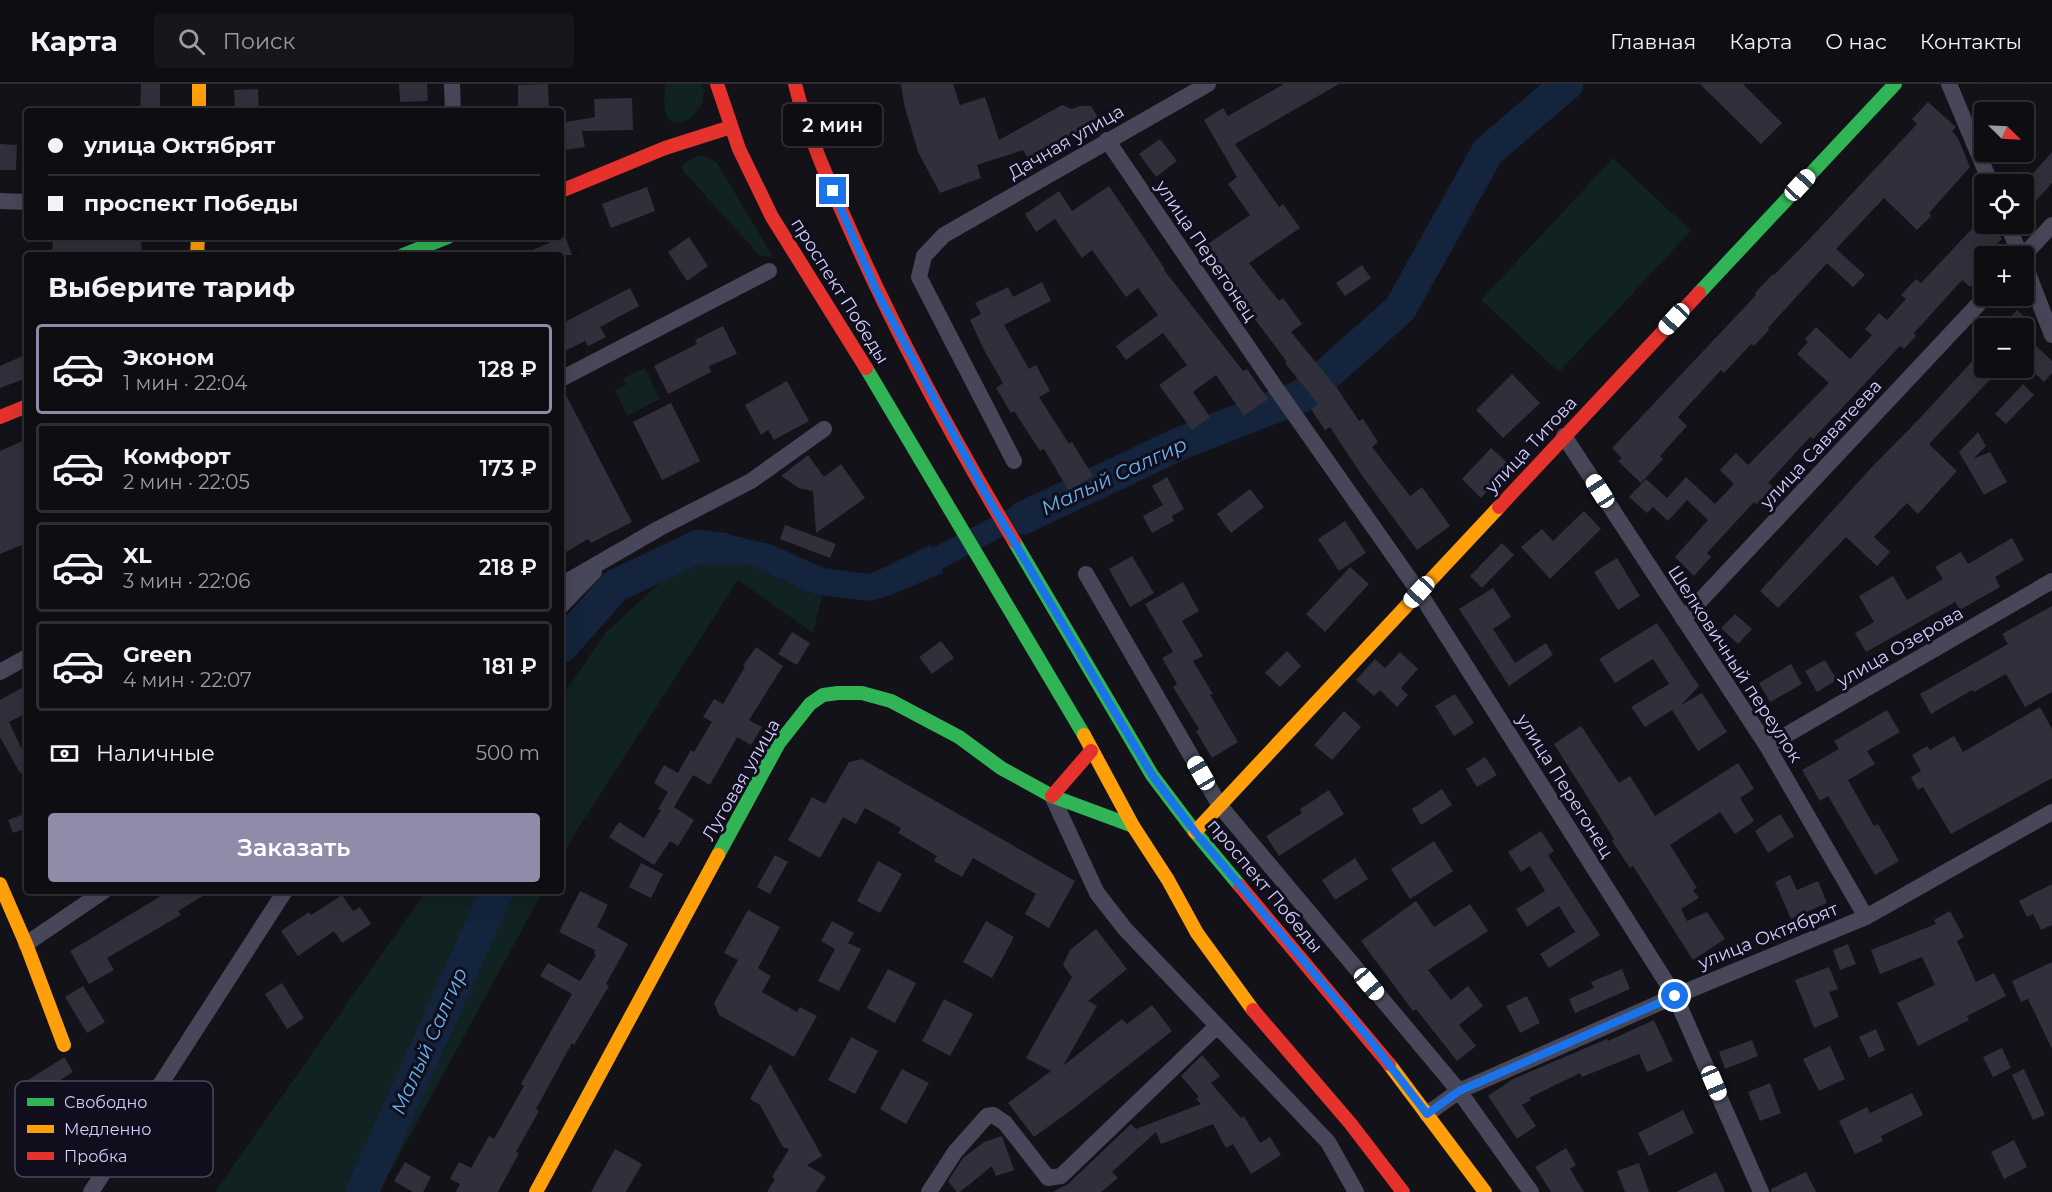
<!DOCTYPE html>
<html lang="ru">
<head>
<meta charset="utf-8">
<style>
	:root { --surface:#0e0e12; --page:#17171b; --text:#f1f3f6; --muted:#9b9c9f; --line:#2e2e32; --accent:#8f8caa }
	body { margin:0; font-family:Montserrat,sans-serif; background:var(--page); color:var(--text); height:100vh; display:flex; flex-direction:column; font-size:22px; white-space:nowrap }
	* { box-sizing:border-box; margin:0 }
	p { font-size:20px; color:var(--muted) }
	.icon { flex:none; width:33px; height:33px; fill:none; stroke:currentColor; stroke-width:2; stroke-linecap:round; stroke-linejoin:round }
	.map { position:relative; flex:1; overflow:hidden }
	.sheet { position:absolute; left:24px; top:168px; width:540px; height:642px; display:flex; flex-direction:column; background:var(--surface); border-radius:6px; box-shadow:0 6px 24px #0002,0 0 0 2px var(--line) }
	.sheet>* { flex:none }
	.guide { position:absolute; left:24px; top:24px; width:540px; height:132px; border-radius:6px; box-shadow:0 6px 24px #0002,0 0 0 2px var(--line); display:grid; align-content:center; height:132px; padding:0 24px; background:var(--surface) }
	.needle { width:39px; rotate:114deg }
	.fabs { position:absolute; left:1974px; top:18px; display:grid; gap:12px }
	.fabs a { display:grid; place-items:center; width:60px; height:60px; border-radius:6px; background:var(--surface); box-shadow:0 6px 24px #0002,0 0 0 2px var(--line); font-size:30px }
	.end { position:absolute; width:27px; height:27px; margin:-14px; border:8px solid #1a73e8; background:#fff; box-shadow:0 0 0 3px #fff }
	.from { border-radius:50% }
	.bubble { position:absolute; height:42px; border-radius:6px; background:var(--surface); box-shadow:0 6px 24px #0002,0 0 0 2px var(--line); font-size:20px; font-weight:600; line-height:42px; text-align:center }
	.car { position:absolute; width:18px; height:36px; margin:-18px -9px; border-radius:8px; box-shadow:0 0 4px 2px #0007; background:linear-gradient(#fff 24%,#345 0 40%,#fff 0 76%,#345 0 86%,#fff 0) }
	.guide b { display:flex; align-items:center; gap:21px; height:57px; font-size:22px }
	.guide b+b { border-top:2px solid var(--line) }
	.guide i { width:15px; height:15px; background:var(--text) }
	ul { padding:0; list-style:none }
	li { display:flex; align-items:center; gap:18px; height:90px; margin:0 12px 9px; padding:0 12px; border:3px solid var(--line); border-radius:6px }
	li div { flex:1 }
	li b { display:block; font-size:22px }
	li em { font-style:normal; font-weight:600 }
	li.active { border-color:var(--accent) }
	li>.icon { width:54px; height:54px; stroke-width:1.5 }
	h2 { padding:0 24px; font-size:27px; line-height:72px }
	.pay { display:flex; align-items:center; gap:15px; height:66px; padding:0 24px; font-size:22px }
	.pay p { margin-inline-start:auto }
	.action { display:flex; gap:12px; margin-top:auto; padding:12px 24px }
	.action a { flex:1; height:69px; border-radius:6px; background:var(--accent); color:#fff; font-size:24px; font-weight:600; line-height:69px; text-align:center }
	header { display:flex; align-items:center; gap:36px; box-sizing:border-box; height:84px; padding:0 30px; background:var(--surface); border-bottom:2px solid var(--line) }
	header strong { font-size:28px }
	nav { display:flex; gap:33px; margin-inline-start:auto; font-size:21px }
	.search { width:420px; height:54px; background:var(--page); display:flex; align-items:center; gap:15px; box-sizing:border-box; padding:0 21px; border-radius:6px; color:var(--muted); font-size:22px }
	.map>svg:first-child { display:block }
</style>
</head>
<body>
<header>
<strong>Карта</strong>
<div class="search"><svg class="icon" aria-label="search" viewBox="0 0 24 24"><circle cx="10" cy="10" r="6"/><path d="M15 15l6 6"/></svg>Поиск</div>
<nav><a>Главная</a><a>Карта</a><a>О нас</a><a>Контакты</a></nav>
</header>
<div class="map">
<svg width="2052" height="1108" viewBox="0 0 2052 1108">
	<rect width="100%" height="100%" fill="#121218"/>
	<path fill="#122" d="M665 0H703C704 7 704 13 702 19 697 30 679 48 668 34 662 25 665 10 665 0Z
		M699 72 708 73 717 79 773 173 760 172 685 89 682 85 683 80Z
		M1613 74 1691 147 1559 288 1481 216Z
		M645 284 660 315 627 332 615 306 626 301 623 294Z
		M693 477 750 481 815 511 822 512 813 549 738 496 574 751 561 775V614L605 549 683 478Z
		M426 807H543L379 1108H215Z"/>
	<path fill="#13243c" d="M1055 401 1066 419 942 485 943 489 891 511 871 517 815 511 750 481 683 478 678 454H690L712 449 735 452 770 460 824 484 870 490 930 461 932 464Z"/>
	<g fill="none" stroke-linecap="round" stroke-linejoin="round">
		<path stroke="#13243c" stroke-width="33" d="M1023 434 1181 359 1302 312 1400 225 1488 67 1567 0
			M561 563 615 502 699 462 723 465
			M362 1108 497 807"/>
	</g>
	<path fill="#302f3b" d="M141 0H160V27H140Z
		M399 0H427L428 17 400 18Z
		M548 0 549 27H518V1Z
		M901 0H953L960 21 985 13 999 56 1062 21 1072 25 1080 22H1091L1099 35 1028 75 1023 66 977 81 981 94 940 109 918 68 904 20Z
		M1284 0H1339L1235 60 1279 123 1283 120 1300 144 1249 179 1279 217 1283 214 1302 240 1291 248 1337 304 1359 337 1363 335 1378 358 1372 363 1410 412 1422 403 1450 442 1417 466 1361 390 1330 343 1325 346 1311 325 1318 320 1285 279 1287 278 1202 164 1250 131 1228 100 1237 93 1204 36 1223 24 1228 32Z
		M1700 0H1743L1782 39 1761 60Z
		M258 5 259 27H235L234 6Z
		M632 14 633 46 582 47 585 63 564 66 561 39 595 33 594 15Z
		M1928 18 1956 43 1952 47 1958 54 1970 83 1929 129 1931 132 1917 146 1884 114 1836 165 1865 191 1853 203 1827 179 1768 244 1769 246 1754 262 1751 260 1724 289 1721 286 1678 333 1687 342 1660 372 1663 375 1641 399 1618 377 1622 374 1612 364 1756 211 1755 209 1773 190 1774 191 1801 164 1917 40 1912 35Z
		M1160 55 1177 77 1156 93 1139 70Z
		M0 60 17 61 16 86H0Z
		M2052 68V99L2024 130V99Z
		M1109 102 1165 185 1164 186 1243 287 1247 285 1268 315 1244 332 1216 291 1193 308 1210 333 1192 346 1159 301 1187 281 1163 249 1126 276 1116 262 1158 231 1138 204 1126 213 1092 166 1082 174 1055 135 1036 148 1025 130 1059 107 1072 127Z
		M647 103 655 127 611 144 602 120Z
		M1983 133 1984 140H1991L1998 147 2002 155 1984 172V188L1970 203 1962 196 1914 249 1916 252 1904 265 1900 262 1813 355 1810 353 1768 399 1773 403 1757 420 1754 418 1707 469 1711 473 1694 492 1675 473 1708 436 1687 416 1668 437 1653 423 1647 429 1629 413 1646 395 1667 414 1686 393 1715 420 1734 400 1720 386 1736 369 1748 381 1829 299 1797 270 1808 258 1805 255 1816 243 1850 275 1872 251 1865 245 1879 229 1887 236 1906 215 1901 211 1916 195 1921 199Z
		M565 152 572 171H521Z
		M53 153H141L142 171H52Z
		M689 153 708 182 687 197 668 168Z
		M1362 181 1371 194 1345 212 1336 199Z
		M1042 198 1051 217 1004 241 1029 285 1036 281 1050 307 1039 313 1069 360 1072 358 1093 392 1069 407 1044 365 1040 367 1014 327 1011 329 996 304 1003 299 984 266 970 236 981 230 975 219 1008 203 1013 213Z
		M630 204 639 222 600 243 606 253 588 262 585 257 561 269V240Z
		M2017 226 2037 244H2000Z
		M723 242 737 270 709 282 711 288 668 310 654 282 697 260 695 256Z
		M2024 250 2052 277V289L2044 298 2024 279Z
		M1984 264V284H2001L1929 360 1957 387 1918 430 1907 419 1874 453 1890 468 1877 482 1846 453 1778 524 1760 507 1870 385 1923 331Z
		M27 270V294L0 304V282Z
		M1512 290 1540 319 1503 354 1476 326Z
		M787 297 809 337 774 356 768 346 761 351 745 321Z
		M2023 300 2034 311 2006 340 1995 330Z
		M561 305H563L632 438 591 459 588 455 561 471Z
		M671 319 700 377 662 396 633 338Z
		M1978 348 1986 362 1973 375 1990 368 2007 398 1984 411 1959 368Z
		M27 355V459L0 470V367Z
		M1491 364 1511 382 1481 414 1462 395Z
		M808 371 824 393 841 380 865 414 816 449 813 407 799 404 781 392Z
		M1167 393 1184 425 1172 432 1174 437 1152 449 1143 432 1163 421 1152 402Z
		M1250 405 1264 423 1231 449 1217 430Z
		M1584 427 1601 445 1550 495 1521 463 1542 445 1553 457Z
		M1345 437 1366 469 1339 487 1318 455Z
		M785 441 836 460 830 474 780 455Z
		M2012 454 2024 476 1995 493 2000 503 1960 526 1955 518 1866 568 1855 549 1874 538 1859 512 1893 492 1907 516 1943 495 1935 483 1961 468 1968 480Z
		M1502 459 1514 471 1482 504 1470 492Z
		M1132 472 1154 509 1130 523 1109 485Z
		M1617 474 1640 512 1618 526 1594 488Z
		M1350 483 1369 500 1325 548 1306 530Z
		M1183 498 1199 527 1182 537 1203 572 1193 577 1213 610 1210 611 1238 658 1212 674 1196 647 1199 645 1173 603 1177 600 1162 574 1173 568 1145 520Z
		M1493 504 1511 533 1493 545 1515 579 1546 559 1553 571 1509 602 1459 525Z
		M2052 522V608L2025 623 2006 590 1974 608 1972 606 1931 630 1920 610 2008 560 2002 550Z
		M1735 530 1752 545 1738 560 1721 544Z
		M1657 539 1699 602 1681 621 1702 609 1727 648 1698 667 1672 626 1645 643 1631 623 1669 600 1653 575 1615 599 1599 575Z
		M792 548 810 559 797 581 778 570Z
		M941 557 954 574 932 590 919 573Z
		M756 563 783 582 749 636 762 643 751 661 737 653 710 701 693 691 674 723 694 736 678 762 670 757 654 781 609 753 619 738 644 754 661 726 658 725 668 708 654 699 664 681 678 689 691 666 694 668 712 638 703 633 714 615 723 620 745 583 743 582Z
		M1287 567 1301 582 1280 603 1265 589Z
		M1400 568 1418 585 1401 604 1408 611 1397 623 1380 606 1374 612 1356 596 1375 575 1385 584Z
		M1825 576 1837 596 1817 608 1805 587Z
		M1791 580 1802 600 1770 618 1759 599Z
		M27 601V629L9 638 27 676V685L20 689 0 653V616Z
		M1455 610 1474 639 1454 652 1435 622Z
		M2040 623 2052 645V694L1951 750 1923 703 1918 706 1911 693 1921 687 1912 671 1927 662 1930 666 1954 652 1963 668Z
		M1887 626 1900 648 1867 667 1875 680 1848 696 1874 742 1878 740 1899 777 1875 791 1828 712 1820 717 1802 686 1839 665 1834 657Z
		M1344 627 1361 643 1332 676 1314 661Z
		M1581 642 1619 699 1630 692 1655 732 1738 679 1754 705 1740 714 1754 737 1735 750 1720 728 1670 761 1697 804 1693 806 1699 814 1681 825 1687 837 1707 828 1725 855 1693 876 1633 782 1630 784 1612 757 1614 755 1554 660Z
		M1485 673 1497 691 1477 703 1466 685Z
		M862 675 1075 797 1049 844 1025 830 1036 810 973 774 962 793 934 777 937 772 898 749 901 744 865 724 856 740 843 733 820 774 788 756 812 713 825 720 849 678Z
		M1442 705 1452 721 1421 741 1412 725Z
		M1329 706 1344 730 1279 772 1266 752 1302 729 1300 725Z
		M27 729V744L13 749 8 736Z
		M1780 730 1794 752 1768 769 1755 747Z
		M1541 747 1554 767 1548 771 1600 851 1549 884 1540 870 1575 848 1559 822 1527 843 1516 825 1545 807 1530 782 1521 788 1508 768Z
		M1434 757 1453 787 1410 815 1391 785Z
		M775 771 788 778 770 810 757 803Z
		M1355 774 1368 795 1335 816 1322 796Z
		M878 777 902 790 880 829 857 817Z
		M641 779 663 790 651 814 629 803Z
		M1790 791 1797 806 1818 797 1827 819 1791 835 1775 798Z
		M2052 800V841L2041 846 2033 830 2027 833 2019 817Z
		M169 807H211L178 827 181 831 107 874 114 886 89 900 70 867Z
		M580 807 608 821 597 843 628 860 606 900 609 902 574 961 572 959 536 1025 539 1027 516 1068 519 1069 498 1108H456L460 1100 450 1095 459 1078 471 1084 489 1052 494 1055 524 1002 521 1000 572 910 540 892 548 879 580 897 596 871 594 869 595 866 559 848Z
		M342 811 353 827 360 823 371 840 342 859 334 847 298 872 281 847 309 828 311 831Z
		M1416 817 1434 843 1470 820 1488 847 1428 886 1451 916 1468 902 1483 922 1459 941 1476 962 1457 977 1416 925 1413 927 1361 857Z
		M748 826 780 843 758 884 771 892 762 908 797 928 800 923 817 932 794 973 719 931 714 919 738 876 724 869Z
		M1950 827 1964 853 1957 857 1976 898 1994 889 2006 912 1967 932 1969 936 1918 962 1897 919 1935 901 1922 873 1880 890 1871 866 1936 840 1934 836Z
		M832 837 854 849 848 859 861 865 839 907 818 897 835 865 821 857Z
		M986 837 1014 853 992 894 963 878Z
		M1096 845 1127 885 1088 917 1097 922 1063 982 1122 935 1127 940 1152 921 1172 947 1074 1024 1034 1053 1008 1019 1051 987 1026 974 1072 893 1063 881 1070 866Z
		M1848 860 1856 880 1840 886 1833 866Z
		M2052 878V965L2028 915 2021 918 2012 897Z
		M1829 883 1838 905 1829 908 1839 933 1814 944 1795 896Z
		M888 885 916 899 895 939 867 924Z
		M1622 885 1630 905 1575 929 1569 915 1594 904 1591 898Z
		M282 899 304 934 287 945 265 910Z
		M83 902 105 938 87 949 65 913Z
		M1527 912 1540 939 1520 949 1506 922Z
		M944 915 973 930 950 972 922 957Z
		M1654 936 1673 977 1647 988 1639 970 1582 993 1580 989 1529 1014 1531 1016 1522 1021 1536 1042 1517 1055 1488 1012 1513 995 1607 955 1608 957Z
		M1876 945 1885 966 1869 974 1859 953Z
		M851 953 878 967 855 1010 828 996Z
		M1752 956 1758 972 1725 985 1719 968Z
		M1830 962 1845 995 1819 1007 1803 975Z
		M2002 964 2011 984 1993 993 1983 973Z
		M1202 971 1220 992 1211 999 1241 1034 1244 1032 1260 1059 1270 1053 1281 1071 1251 1090 1233 1060 1226 1064 1213 1040 1161 1060 1156 1048 1112 1088 1118 1094 1101 1108H1053L1068 1100 1131 1040 1136 1045 1201 1020 1196 1015 1199 1013 1181 992Z
		M63 974H65L73 988 24 1019 15 1004Z
		M770 980 822 1072 807 1081 826 1093 816 1108H767L775 1095 772 1093 789 1065 783 1063 760 1021 750 1015Z
		M902 985 929 999 906 1040 880 1025Z
		M2024 985 2045 1031 2033 1036 2012 991Z
		M1770 999 1781 1029 1760 1037 1748 1008Z
		M1912 1009 1923 1031 1881 1052 1883 1057 1855 1070 1839 1037 1867 1023 1870 1029Z
		M1683 1026 1694 1049 1649 1072 1638 1049Z
		M1002 1052 1014 1086 996 1092 992 1082 960 1108H957L948 1097 963 1074 984 1058Z
		M2014 1056 2027 1083 2004 1095 1991 1068Z
		M1566 1064 1576 1081 1570 1085 1584 1108H1551L1535 1083Z
		M615 1065 642 1080 626 1108H591Z
		M405 1078 431 1093 423 1108H413L394 1097Z
		M1639 1079 1649 1108H1625L1617 1087Z
		M1716 1088 1725 1108H1676Z
		M1806 1088 1816 1108H1771V1105Z"/>
	<g fill="none" stroke-linecap="round" stroke-linejoin="round">
		<path stroke="#474759" stroke-width="16" d="M452 0 453 27
			M1949 0 1991 100
			M1107 56 1273 300 1419 508 1675 912 1761 1108
			M0 117 27 118
			M2007 140 2021 172
			M2023 172 2052 141
			M2024 179 2052 251
			M561 295 769 187
			M1564 352 1767 662 1866 833
			M1014 377 919 193 924 172 944 151 1208 0
			M1086 490 1220 722 1459 1007 1531 1108
			M561 501 658 445 751 397 824 345
			M561 522 594 488
			M1683 535 1986 212
			M0 588 27 573
			M1767 662 2052 497
			M1052 712 1097 809 1125 845 1328 1058 1356 1108
			M26 860 104 807
			M1427 1030 1459 1007 1675 912 1866 833 2052 728
			M91 1108 285 807
			M929 1108 955 1068 987 1032 993 1031 1005 1039 1048 1094 1061 1092 1217 942"/>
		<path stroke="#30b455" stroke-width="14" d="M403 171 448 153
			M1699 209 1895 0
			M866 284 1084 651
			M1014 457 1152 691 1195 748 1240 802
			M718 771 779 659 810 620 823 611 838 609H862L891 617 959 653 1001 684 1052 712 1133 742"/>
		<path stroke="#ff9f0a" stroke-width="14" d="M199 0V27
			M197 171 198 153
			M1084 651 1133 742 1168 796 1197 849 1253 926
			M1195 748 1499 423
			M0 800 26 860 64 961
			M1389 980 1485 1108
			M536 1108 718 771"/>
		<path stroke="#e5322d" stroke-width="14" d="M717 0 739 65 772 133 866 284
			M795 0C807 49 828 96 848 141 896 250 953 355 1014 457
			M561 107 665 64 731 43
			M0 333 27 322
			M1499 423 1699 209
			M1052 712 1091 667
			M1240 802 1389 980
			M1253 926 1350 1039 1403 1108"/>
	</g>
	<g fill="none" stroke-linecap="round" stroke-linejoin="round">
		<path stroke="#1a73e8" stroke-width="8" d="M833 107 878 210 984 407 1152 691 1195 748 1371 957 1427 1030 1459 1007 1675 912"/>
	</g>
	<g text-anchor="middle" stroke-width="6" stroke-linejoin="round" paint-order="stroke">
		<g font-size="18" fill="#d2cef9" stroke="#100e1c">
			<text transform="translate(1066 58) rotate(-30)" y="6">Дачная улица</text>
			<text transform="translate(1206 167) rotate(56)" y="6">улица Перегонец</text>
			<text transform="translate(840 207) rotate(58)" y="6">проспект Победы</text>
			<text transform="translate(1821 360) rotate(-47)" y="6">улица Савватеева</text>
			<text transform="translate(1531 361) rotate(-47)" y="6">улица Титова</text>
			<text transform="translate(1900 563) rotate(-30)" y="6">улица Озерова</text>
			<text transform="translate(1735 580) rotate(57)" y="6">Шелковичный переулок</text>
			<text transform="translate(741 696) rotate(-60)" y="6">Луговая улица</text>
			<text transform="translate(1565 702) rotate(58)" y="6">улица Перегонец</text>
			<text transform="translate(1265 802) rotate(50)" y="6">проспект Победы</text>
			<text transform="translate(1768 852) rotate(-22)" y="6">улица Октябрят</text>
		</g>
		<g font-size="20" font-style="italic" fill="#68b3ee" stroke="#100e1c">
			<text transform="translate(1114 392) rotate(-25)" y="7">Малый Салгир</text>
			<text transform="translate(429 957) rotate(-66)" y="7">Малый Салгир</text>
		</g>
	</g>
	<rect x="15" y="997" width="198" height="96" rx="9" fill="#100e1c" stroke="#4a485e" stroke-width="1.5"/>
	<rect x="27" y="1014" width="27" height="8" fill="#30b455"/>
	<rect x="27" y="1041" width="27" height="8" fill="#ff9f0a"/>
	<rect x="27" y="1068" width="27" height="8" fill="#e5322d"/>
	<g font-size="16" fill="#d2cef9">
		<text x="64" y="1024">Свободно</text>
		<text x="64" y="1051">Медленно</text>
		<text x="64" y="1078">Пробка</text>
	</g>
</svg>
<div class="fabs">
<a><svg class="needle" viewBox="-14 -14 28 28"><path d="M0-13l5 13h-10z" fill="#e53935"/><path d="M0 13l5-13h-10z" fill="#9b9c9f"/></svg></a>
<a><svg class="icon" aria-label="locate" viewBox="0 0 24 24"><circle cx="12" cy="12" r="6"/><path d="M12 2v4M12 18v4M2 12h4M18 12h4"/></svg></a>
<a>+</a>
<a>−</a>
</div>
<i class="end from" style="left:1675px;top:912px"></i>
<i class="end" style="left:833px;top:107px"></i>
<div class="bubble" style="left:783px;top:20px;width:99px">2 мин</div>
<i class="car" style="left:1800px;top:101px;rotate:43deg"></i>
<i class="car" style="left:1674px;top:235px;rotate:223deg"></i>
<i class="car" style="left:1600px;top:407px;rotate:327deg"></i>
<i class="car" style="left:1419px;top:508px;rotate:223deg"></i>
<i class="car" style="left:1201px;top:689px;rotate:330deg"></i>
<i class="car" style="left:1369px;top:900px;rotate:140deg"></i>
<i class="car" style="left:1714px;top:999px;rotate:157deg"></i>
<div class="guide">
<b><i class="from"></i>улица Октябрят</b>
<b><i></i>проспект Победы</b>
</div>
<section class="sheet">
<h2>Выберите тариф</h2>
<ul>
<li class="active"><svg class="icon" aria-label="car" viewBox="0 0 24 24"><path d="M5 17H2v-5l4-1 3-4h7l3 4 3 1v5h-3M9 17h6M6 11h13"/><circle cx="7" cy="17" r="2"/><circle cx="17" cy="17" r="2"/></svg><div><b>Эконом</b><p>1 мин · 22:04</p></div><em>128 ₽</em></li>
<li><svg class="icon" aria-label="car" viewBox="0 0 24 24"><path d="M5 17H2v-5l4-1 3-4h7l3 4 3 1v5h-3M9 17h6M6 11h13"/><circle cx="7" cy="17" r="2"/><circle cx="17" cy="17" r="2"/></svg><div><b>Комфорт</b><p>2 мин · 22:05</p></div><em>173 ₽</em></li>
<li><svg class="icon" aria-label="car" viewBox="0 0 24 24"><path d="M5 17H2v-5l4-1 3-4h7l3 4 3 1v5h-3M9 17h6M6 11h13"/><circle cx="7" cy="17" r="2"/><circle cx="17" cy="17" r="2"/></svg><div><b>XL</b><p>3 мин · 22:06</p></div><em>218 ₽</em></li>
<li><svg class="icon" aria-label="car" viewBox="0 0 24 24"><path d="M5 17H2v-5l4-1 3-4h7l3 4 3 1v5h-3M9 17h6M6 11h13"/><circle cx="7" cy="17" r="2"/><circle cx="17" cy="17" r="2"/></svg><div><b>Green</b><p>4 мин · 22:07</p></div><em>181 ₽</em></li>
</ul>
<div class="pay"><svg class="icon" aria-label="cash" viewBox="0 0 24 24"><path d="M3 7h18v10H3z"/><circle cx="12" cy="12" r="2"/></svg>Наличные<p>500 m</p></div>
<div class="action"><a>Заказать</a></div>
</section>
</div>
</body>
</html>
